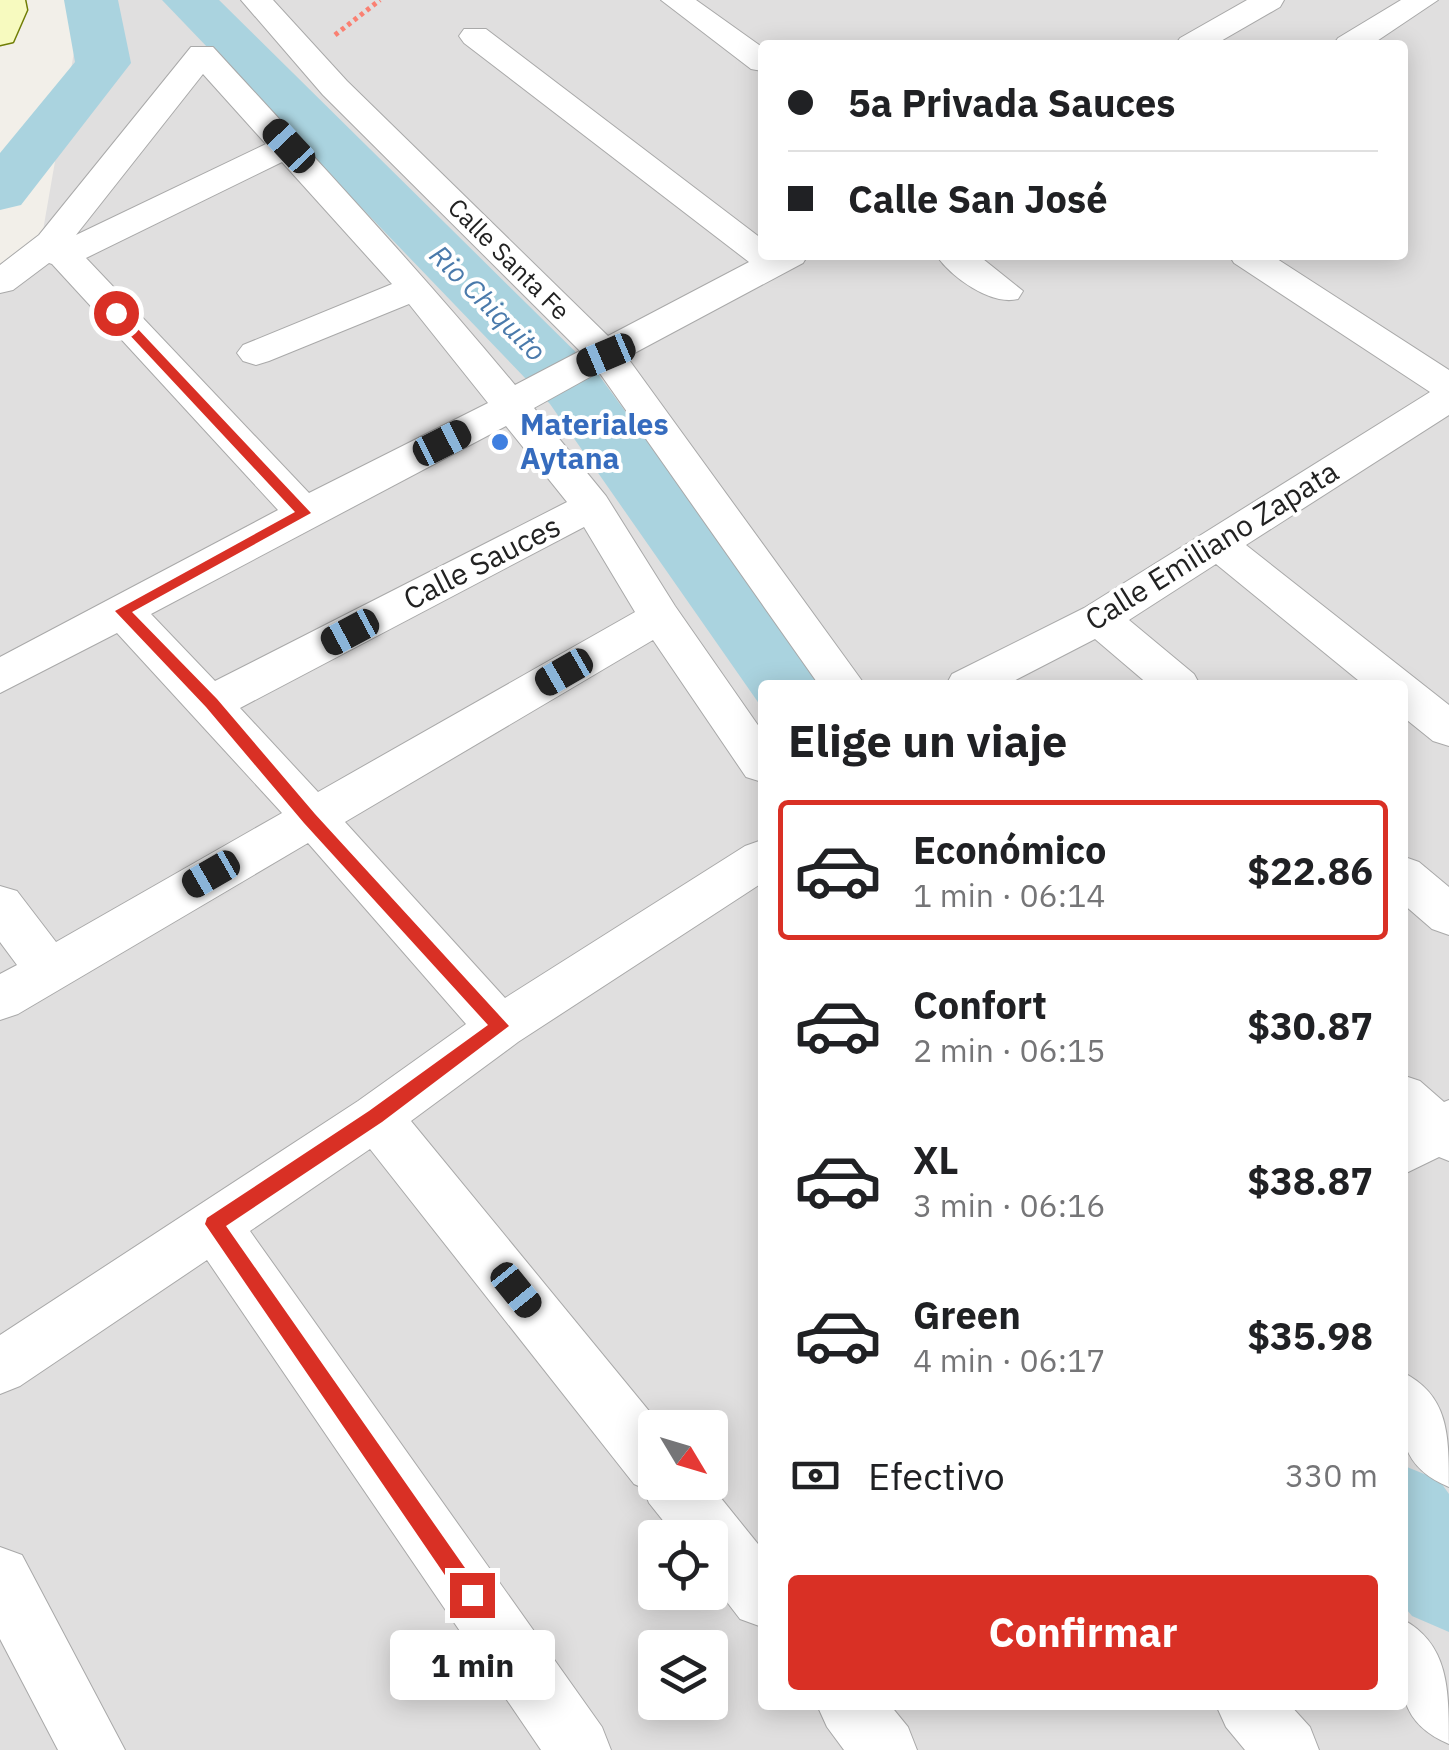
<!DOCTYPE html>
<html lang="es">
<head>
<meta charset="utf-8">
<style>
	:root { --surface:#fff; --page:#f2f2f2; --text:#202124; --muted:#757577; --line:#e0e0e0; --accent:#d93025 }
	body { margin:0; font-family:"IBM Plex Sans",sans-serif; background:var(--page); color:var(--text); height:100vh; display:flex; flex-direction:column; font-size:38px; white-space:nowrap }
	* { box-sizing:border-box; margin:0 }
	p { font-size:32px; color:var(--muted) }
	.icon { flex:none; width:55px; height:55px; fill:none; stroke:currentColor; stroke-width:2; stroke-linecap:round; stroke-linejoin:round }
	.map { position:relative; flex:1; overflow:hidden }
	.drawer { position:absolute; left:758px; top:680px; width:650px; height:1030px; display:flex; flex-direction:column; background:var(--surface); border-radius:10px; box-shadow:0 5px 25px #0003 }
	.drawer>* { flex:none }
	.guide { position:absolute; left:758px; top:40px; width:650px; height:220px; border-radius:10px; box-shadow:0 5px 25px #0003; display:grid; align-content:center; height:220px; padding:0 30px; background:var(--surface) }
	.needle { width:65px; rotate:128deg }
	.tools { position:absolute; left:638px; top:1410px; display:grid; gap:20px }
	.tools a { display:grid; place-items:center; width:90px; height:90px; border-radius:10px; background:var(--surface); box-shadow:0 5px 25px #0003; font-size:50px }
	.end { position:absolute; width:45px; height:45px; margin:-22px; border:12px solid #d93025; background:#fff; box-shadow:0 0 0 5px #fff }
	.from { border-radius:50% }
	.bubble { position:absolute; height:70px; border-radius:10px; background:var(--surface); box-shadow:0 5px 25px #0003; font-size:32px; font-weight:700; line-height:70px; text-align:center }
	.car { position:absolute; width:30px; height:60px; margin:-30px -15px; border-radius:12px; box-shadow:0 0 8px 2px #0007; background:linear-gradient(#222 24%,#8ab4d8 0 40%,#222 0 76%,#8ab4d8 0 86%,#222 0) }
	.guide b { display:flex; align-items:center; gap:35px; height:95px; font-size:38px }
	.guide b+b { border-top:2px solid var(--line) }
	.guide i { width:25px; height:25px; background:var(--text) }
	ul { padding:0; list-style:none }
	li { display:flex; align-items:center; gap:30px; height:140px; margin:0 20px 15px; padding:0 10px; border:5px solid transparent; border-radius:10px }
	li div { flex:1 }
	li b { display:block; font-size:38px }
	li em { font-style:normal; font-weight:700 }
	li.current { border-color:var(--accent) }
	li>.icon { width:90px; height:90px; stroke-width:1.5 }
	h2 { padding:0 30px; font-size:45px; line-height:120px }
	.pay { display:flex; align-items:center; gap:25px; height:110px; padding:0 30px; font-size:38px }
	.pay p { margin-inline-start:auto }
	.cta { display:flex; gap:20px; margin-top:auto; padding:20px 30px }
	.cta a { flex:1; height:115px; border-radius:10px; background:var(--accent); color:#fff; font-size:40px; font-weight:700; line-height:115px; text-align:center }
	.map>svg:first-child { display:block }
</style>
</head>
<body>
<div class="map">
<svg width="1449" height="1750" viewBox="0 0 1449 1750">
	<rect width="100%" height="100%" fill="#f2efe9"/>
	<path fill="#e0dfdf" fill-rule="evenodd" d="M83 0H1449V1750H0V264L41 242ZM762 45H1402V255H762ZM762 685H1402V1705H762ZM655 1428H710V1482H655ZM655 1538H710V1592H655ZM655 1648H710V1702H655Z"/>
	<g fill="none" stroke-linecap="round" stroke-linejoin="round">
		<path fill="#aad3df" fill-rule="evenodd" d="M64 0H118L131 63 21 205 0 210V153L75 62Z
			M162 0H219L598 374 825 685H762L760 705 550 404Z
			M1402 1465 1439 1480 1449 1494V1632L1412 1616 1402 1604Z"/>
		<defs>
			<path id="minor" d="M241 0H273L347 81 608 336 749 262 464 43 459 36 464 29H486L762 239V255H808L803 263 627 357 865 685H819L599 372 534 408 606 496 675 606 762 731V782L746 777 653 640 345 822 505 998 745 846 762 840V883L518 1042 411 1121 663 1428H655V1482H708L762 1549V1627L740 1619 710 1580V1538H677L649 1503 643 1488 634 1484 370 1149 250 1231 602 1727 611 1750H541L207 1260 20 1386 0 1394V1335L358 1101 466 1024 308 843 18 1014 0 1020V974L17 965 0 942V886L17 891 56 942 282 813 117 633 0 693V657L278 510 52 264 49 263 13 290 0 293V265L39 235 191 47H213C315 158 417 267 515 385L580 351 323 95ZM203 74 266 144 76 235ZM282 162 392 284 243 345 237 353 243 361 256 365 269 361 409 304 488 403 309 493 86 258ZM506 426 567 502 215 681 151 614ZM584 527 635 612 318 792 240 708Z
				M661 0H696L762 47V71L751 69Z
				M1247 0H1284L1280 7 1214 45H1175L1180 38Z
				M1401 0H1438L1371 45H1333L1338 38Z
				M936 255H978L1023 291 1018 299C991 306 951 277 936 255Z
				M1229 255H1271L1449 370V415L1246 545 1449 705V746L1433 741 1402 716V685H1364L1216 564 1129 620 1194 674 1200 685H1149L1095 639 1006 685H946L952 674 1084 608 1430 392 1234 263Z
				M1402 856 1419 862 1449 887V935L1432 929 1402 903Z
				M1402 1075 1420 1081 1444 1102 1449 1100V1161L1439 1157 1402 1175Z
				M1402 1372C1449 1395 1449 1435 1449 1487 1392 1463 1402 1425 1402 1372Z
				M0 1547 22 1555 125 1750H58L0 1639Z
				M1402 1619C1449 1644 1449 1689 1449 1744 1389 1719 1402 1674 1402 1619Z
				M817 1705H890L908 1727 917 1750H844L827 1727Z
				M1216 1705H1290L1310 1727 1319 1750H1245L1226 1727Z"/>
			<path id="secondary" d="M0 0H25L27 10 13 42 0 45Z"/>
		</defs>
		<use href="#minor" stroke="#a9a9a9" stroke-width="2"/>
		<use href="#secondary" stroke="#707d05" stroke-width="3"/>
		<path stroke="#fa8072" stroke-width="5" stroke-dasharray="4 4" stroke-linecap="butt" d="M335 35 380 0"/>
		<use href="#minor" fill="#fff" fill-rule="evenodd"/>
		<use href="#secondary" fill="#f7fabf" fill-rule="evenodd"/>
	</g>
	<path fill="#d93025" d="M112 310H120L311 513 132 612 217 699 315 814 509 1026 382 1122 226 1226 479 1588 482 1595 479 1603 472 1606 464 1603 205 1224 207 1218 369 1111 488 1025 304 823 206 707 115 611 295 512 112 316Z"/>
	<circle fill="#3f7fe0" stroke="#fff" stroke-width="4" cx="500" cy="442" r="10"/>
	<g text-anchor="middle" stroke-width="8" stroke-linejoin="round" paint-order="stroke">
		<g font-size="25" fill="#222" stroke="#fff">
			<text transform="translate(509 259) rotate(45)" y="9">Calle Santa Fe</text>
		</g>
		<g font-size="28" font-style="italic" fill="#4a7aab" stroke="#fff">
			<text transform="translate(488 303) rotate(45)" y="10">Rio Chiquito</text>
		</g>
		<g font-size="30" font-weight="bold" fill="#366cbe" stroke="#fff" text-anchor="start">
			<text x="520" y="435">Materiales<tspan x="520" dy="34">Aytana</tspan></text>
		</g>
		<g font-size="30" fill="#222" stroke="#fff">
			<text transform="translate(1212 546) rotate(-32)" y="10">Calle Emiliano Zapata</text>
			<text transform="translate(482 563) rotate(-27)" y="10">Calle Sauces</text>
		</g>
	</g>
</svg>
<div class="tools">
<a><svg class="needle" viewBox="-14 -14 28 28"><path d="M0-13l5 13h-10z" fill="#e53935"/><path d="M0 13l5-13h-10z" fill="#757577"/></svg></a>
<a><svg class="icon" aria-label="locate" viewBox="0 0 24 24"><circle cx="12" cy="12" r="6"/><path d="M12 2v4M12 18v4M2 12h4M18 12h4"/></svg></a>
<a><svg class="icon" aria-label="layers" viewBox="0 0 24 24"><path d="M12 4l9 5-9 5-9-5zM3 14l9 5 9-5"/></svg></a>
</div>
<i class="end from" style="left:116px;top:313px"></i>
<i class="end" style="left:472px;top:1595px"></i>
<div class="bubble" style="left:390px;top:1630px;width:165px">1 min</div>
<i class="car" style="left:289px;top:146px;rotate:317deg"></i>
<i class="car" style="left:606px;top:355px;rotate:247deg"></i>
<i class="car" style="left:442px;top:443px;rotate:63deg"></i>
<i class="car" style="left:350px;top:632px;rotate:242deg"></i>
<i class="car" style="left:564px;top:672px;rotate:240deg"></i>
<i class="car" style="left:211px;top:874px;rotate:240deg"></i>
<i class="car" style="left:516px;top:1290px;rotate:141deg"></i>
<div class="guide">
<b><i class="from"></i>5a Privada Sauces</b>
<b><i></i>Calle San José</b>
</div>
<section class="drawer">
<h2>Elige un viaje</h2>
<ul>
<li class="current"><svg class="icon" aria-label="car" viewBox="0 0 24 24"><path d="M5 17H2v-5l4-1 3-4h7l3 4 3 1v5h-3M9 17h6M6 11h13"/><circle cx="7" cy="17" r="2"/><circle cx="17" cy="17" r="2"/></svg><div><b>Económico</b><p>1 min · 06:14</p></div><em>$22.86</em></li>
<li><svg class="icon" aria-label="car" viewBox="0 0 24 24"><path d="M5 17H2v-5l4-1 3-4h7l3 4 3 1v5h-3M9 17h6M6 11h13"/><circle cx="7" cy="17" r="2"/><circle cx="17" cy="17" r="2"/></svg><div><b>Confort</b><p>2 min · 06:15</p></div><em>$30.87</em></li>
<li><svg class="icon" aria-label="car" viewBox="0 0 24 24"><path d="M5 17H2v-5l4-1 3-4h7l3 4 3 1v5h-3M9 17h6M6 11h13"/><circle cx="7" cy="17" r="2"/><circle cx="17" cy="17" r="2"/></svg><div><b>XL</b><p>3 min · 06:16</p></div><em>$38.87</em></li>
<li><svg class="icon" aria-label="car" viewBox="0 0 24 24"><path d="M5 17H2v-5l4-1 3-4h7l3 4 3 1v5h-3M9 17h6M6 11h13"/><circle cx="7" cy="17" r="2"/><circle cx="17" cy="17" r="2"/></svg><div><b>Green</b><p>4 min · 06:17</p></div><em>$35.98</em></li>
</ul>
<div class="pay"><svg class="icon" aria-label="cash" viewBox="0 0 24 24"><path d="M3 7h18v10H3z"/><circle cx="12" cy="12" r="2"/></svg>Efectivo<p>330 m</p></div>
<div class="cta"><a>Confirmar</a></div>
</section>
</div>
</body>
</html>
